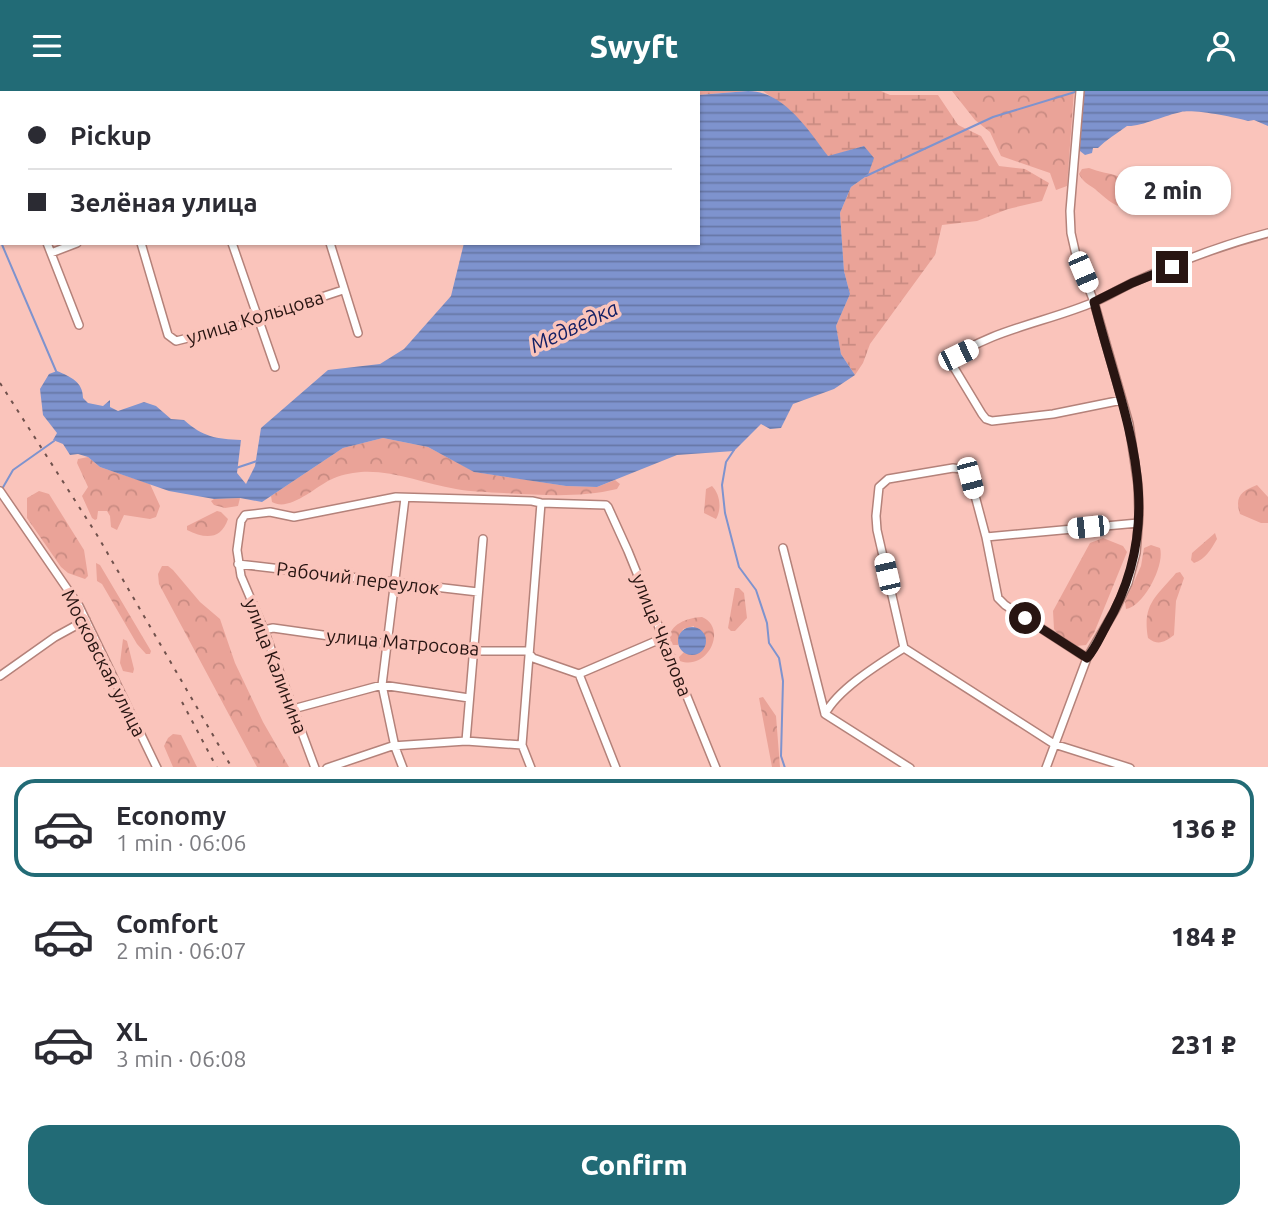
<!DOCTYPE html>
<html lang="en">
<head>
<meta charset="utf-8">
<style>
	:root { --surface:#fff; --page:#f2f2f3; --text:#2b2b33; --muted:#7c7c81; --line:#e1e1e2; --accent:#226b76 }
	body { margin:0; font-family:Ubuntu,sans-serif; background:var(--page); color:var(--text); height:100vh; display:flex; flex-direction:column; font-size:26px; white-space:nowrap }
	* { box-sizing:border-box; margin:0 }
	p { font-size:23px; color:var(--muted) }
	.icon { flex:none; width:38px; height:38px; fill:none; stroke:currentColor; stroke-width:2; stroke-linecap:round; stroke-linejoin:round }
	.map { position:relative; height:676px; overflow:hidden }
	.panel { display:flex; flex-direction:column; background:var(--surface); flex:1 }
	.panel>* { flex:none }
	.hud { position:absolute; left:0px; top:0px; width:700px; height:154px; box-shadow:0 2px 5px #0004; display:grid; align-content:center; height:154px; padding:0 28px; background:var(--surface) }
	.end { position:absolute; width:32px; height:32px; margin:-16px; border:9px solid #281512; background:#fff; box-shadow:0 0 0 4px #fff }
	.from { border-radius:50% }
	.bubble { position:absolute; height:49px; border-radius:21px; background:var(--surface); box-shadow:0 2px 5px #0004; font-size:23px; font-weight:800; line-height:49px; text-align:center }
	.car { position:absolute; width:21px; height:42px; margin:-21px -10px; border-radius:9px; box-shadow:0 0 5px 2px #0007; background:linear-gradient(#fff 24%,#345 0 40%,#fff 0 76%,#345 0 86%,#fff 0) }
	.hud b { display:flex; align-items:center; gap:24px; height:66px; font-size:26px }
	.hud b+b { border-top:2px solid var(--line) }
	.hud i { width:18px; height:18px; background:var(--text) }
	ul { padding:12px 0 0; list-style:none }
	li { display:flex; align-items:center; gap:21px; height:98px; margin:0 14px 10px; padding:0 14px; border:4px solid transparent; border-radius:21px }
	li div { flex:1 }
	li b { display:block; font-size:26px }
	li em { font-style:normal; font-weight:800 }
	li.current { border-color:var(--accent) }
	li>.icon { width:63px; height:63px; stroke-width:1.5 }
	.action { display:flex; gap:14px; margin-top:auto; padding:14px 28px }
	.action a { flex:1; height:80px; border-radius:21px; background:var(--accent); color:#fff; font-size:28px; font-weight:800; line-height:80px; text-align:center }
	header { display:flex; justify-content:space-between; align-items:center; height:91px; padding:0 28px; background:var(--accent); color:#fff; font-size:32px; font-weight:800 }
	.map>svg:first-child { display:block }
</style>
</head>
<body>
<header><svg class="icon" aria-label="menu" viewBox="0 0 24 24"><path d="M4 6h16M4 12h16M4 18h16"/></svg>Swyft<svg class="icon" aria-label="person" viewBox="0 0 24 24"><circle cx="12" cy="8" r="4"/><path d="M4 21q1-7 8-7t8 7"/></svg></header>
<div class="map">
<svg width="1268" height="677" viewBox="0 0 1268 677">
	<defs>
		<pattern id="forest-crowns" width="20" height="18" patternUnits="userSpaceOnUse" patternTransform="scale(1.75)"><rect width="20" height="18" fill="#eaa398"/><path d="M2 6a3 3 0 1 1 6 0M12 15a3 3 0 1 1 6 0" fill="none" stroke="#c98b82"/></pattern>
		<pattern id="wetland-marsh" width="20" height="14" patternUnits="userSpaceOnUse" patternTransform="scale(1.75)"><rect width="20" height="14" fill="#eaa398"/><path d="M1 5h8M5 5V1M11 12h8M15 12V8" fill="none" stroke="#c98b82"/></pattern>
		<pattern id="water-rules" width="6" height="5" patternUnits="userSpaceOnUse" patternTransform="scale(1.75)"><rect width="6" height="5" fill="#7e93ce"/><path d="M0 2.5h6" fill="none" stroke="#6777a6"/></pattern>
	</defs>
	<rect width="100%" height="100%" fill="#fac4bb"/>
	<path fill="url(#forest-crowns)" d="M952 0H1074L1067 95 1056 99 1050 82 1001 65 990 41 975 29Z
		M1089 77C1108 85 1131 81 1138 106 1126 129 1107 108 1095 98 1088 93 1083 91 1079 83L1082 78Z
		M383 347 428 356 475 381 566 395 597 396 615 389 620 393 617 398C580 407 542 404 504 402 488 401 471 401 456 398 424 393 394 379 361 381 350 382 340 384 330 389 314 397 289 421 272 411L271 405 343 357Z
		M88 366 100 376 150 393 160 415 156 426 150 428 124 424 117 439 111 436 110 425 107 420H98L97 428 95 429 92 427 82 405 88 396 77 372 78 368Z
		M1257 394 1268 406V432H1261L1240 423C1234 405 1242 400 1257 394Z
		M712 395C720 403 722 418 716 428L704 422 706 398Z
		M39 400 49 403 84 459 88 485 85 488 68 482 61 476 27 427V407Z
		M240 407 238 415 225 417 214 414 211 410 214 408Z
		M217 420 221 421 228 428C221 449 205 448 187 439V435Z
		M1215 442 1217 448C1211 458 1206 468 1194 472L1191 469 1192 462Z
		M1103 447 1123 455 1127 461 1094 542 1086 554 1076 555 1061 547 1054 538 1053 520 1090 452Z
		M1151 454 1160 457C1165 474 1144 515 1126 518L1125 511 1141 475 1144 457Z
		M96 472 100 474 151 560 150 563H146L137 553 102 493 97 490Z
		M162 475H168L173 479 200 511 220 528 235 572 263 631 289 676H257L159 493 158 483Z
		M1180 481 1184 487 1176 510 1174 544C1165 551 1158 555 1148 547 1142 513 1156 506 1176 482Z
		M735 497H739L744 502 747 527 735 540H731L728 537Z
		M702 526C728 537 708 580 680 570L679 566 684 561 691 564 694 535 683 538 678 554H670C665 535 685 527 702 526Z
		M123 548 127 550 134 578 133 582 123 580 120 572Z
		M763 606 776 625 780 676H772L759 607Z
		M173 643 181 644 197 676H173L164 655 168 647Z"/>
	<path fill="url(#wetland-marsh)" d="M574 0H748L698 4V2H574Z
		M763 0H881L890 4H938L958 34 981 45 999 75 1025 78 1049 92 1042 110 1008 118 977 130 942 134 935 164 870 253 863 272 855 284 841 263 836 235 850 203 844 180 840 122 851 96 868 84 864 55 828 66 791 20Z"/>
	<path fill="url(#water-rules)" d="M748 0C784 0 808 39 828 65L864 55 874 67 868 84 851 96 840 122 844 180 850 203 836 235 841 263 855 284 834 298 793 313 781 337 770 338 761 333 734 360 677 364 597 396 566 395 474 381 428 356 383 347 343 357 262 411 240 407 214 408 169 400 100 376 88 366 78 363 70 364 63 353 53 349 57 342 43 324 40 298 49 283 57 280C71 286 83 291 83 307L88 312 103 315 110 309V316L118 320 144 311 156 315 171 328 184 329C203 346 216 348 241 349L237 382 246 393 255 375 261 337 328 279 380 273 404 258 451 205 464 152H698V4Z
		M1084 0H1268V35L1254 29 1248 30C1233 26 1194 18 1181 21 1166 24 1140 36 1127 35 1116 43 1106 49 1098 57H1093L1092 62 1085 64 1080 60V55Z
		M678 550a14 14 0 1 1 28 0a14 14 0 1 1-28 0Z"/>
	<g fill="none" stroke-linecap="round" stroke-linejoin="round">
		<path stroke="#7e93ce" stroke-width="2" d="M866 85 993 26 1075 1
			M0 149 56 280
			M734 359 726 371 722 394 725 422 739 476 756 499 767 532 769 552 779 567 783 590 781 665 785 677
			M236 377 257 370
			M2 398 13 379 54 350"/>
		<defs>
			<path id="minor" d="M85 0 86 2
				M175 0 176 2
				M276 0 277 2
				M344 0V2
				M0 29 2 34
				M47 152 79 234
				M141 152 168 244 176 250 260 229 270 223 343 199
				M232 152 275 276
				M330 152 358 242
				M51 162 77 152
				M1122 309 1053 323 992 330 986 328 982 323 950 270C985 240 1051 230 1094 211 1107 206 1119 198 1132 192 1175 172 1222 154 1268 142
				M0 400 79 515 157 677
				M986 446 1138 432
				M783 457 825 623 910 677
				M238 473 478 501
				M264 539 273 537 386 553 463 560H527L533 567 579 583
				M1087 567 1005 514 998 507 986 446 969 382 961 378 953 377 888 388 879 396 876 425 877 439 904 557 1054 653 1130 677
				M579 583 616 677
				M579 583 663 547
				M0 585 55 546 86 529
				M293 618 382 594 469 607
				M825 623C838 598 879 573 904 557
				M466 650 483 448
				M315 677 264 539 241 485 237 459 241 430 245 424 270 421 294 426 396 406 532 410 541 412 606 414 608 416 628 460 716 677
				M327 677 392 655 466 650 522 654
				M403 677 395 656 382 594 405 407
				M531 677 522 654 541 412
				M1046 677 1087 567 1115 519 1128 492 1136 462 1139 424 1138 394 1129 333 1094 211 1076 164 1071 142 1070 120 1080 0"/>
		</defs>
		<use href="#minor" stroke="#b4827a" stroke-width="10"/>
		<use href="#minor" stroke="#fff" stroke-width="7"/>
		<path stroke="#70514c" stroke-width="2" stroke-dasharray="3.5 7" stroke-linecap="butt" d="M0 292 97 444 232 677
			M182 611 217 677"/>
	</g>
	<g fill="none" stroke-linecap="round" stroke-linejoin="round">
		<path stroke="#281512" stroke-width="9" d="M1025 527 1087 567C1095 558 1100 546 1106 535 1172 422 1123 326 1094 211L1132 192 1172 176"/>
	</g>
	<g text-anchor="middle" stroke-width="7" stroke-linejoin="round" paint-order="stroke">
		<g font-size="19" fill="#281512" stroke="#fac4bb">
			<text transform="translate(255 226) rotate(-17)" y="7">улица Кольцова</text>
			<text transform="translate(358 487) rotate(7)" y="7">Рабочий переулок</text>
			<text transform="translate(662 544) rotate(68)" y="7">улица Чкалова</text>
			<text transform="translate(403 551) rotate(5)" y="7">улица Матросова</text>
			<text transform="translate(104 572) rotate(63)" y="7">Московская улица</text>
			<text transform="translate(276 575) rotate(69)" y="7">улица Калинина</text>
		</g>
		<g font-size="21" font-style="italic" fill="#142065" stroke="#fac4bb">
			<text transform="translate(574 236) rotate(-25)" y="7">Медведка</text>
		</g>
	</g>
</svg>
<i class="end from" style="left:1025px;top:527px"></i>
<i class="end" style="left:1172px;top:176px"></i>
<div class="bubble" style="left:1115px;top:75px;width:116px">2 min</div>
<i class="car" style="left:1083px;top:181px;rotate:157deg"></i>
<i class="car" style="left:958px;top:264px;rotate:64deg"></i>
<i class="car" style="left:970px;top:387px;rotate:165deg"></i>
<i class="car" style="left:1088px;top:436px;rotate:264deg"></i>
<i class="car" style="left:887px;top:483px;rotate:347deg"></i>
<div class="hud">
<b><i class="from"></i>Pickup</b>
<b><i></i>Зелёная улица</b>
</div>
</div>
<section class="panel">
<ul>
<li class="current"><svg class="icon" aria-label="car" viewBox="0 0 24 24"><path d="M5 17H2v-5l4-1 3-4h7l3 4 3 1v5h-3M9 17h6M6 11h13"/><circle cx="7" cy="17" r="2"/><circle cx="17" cy="17" r="2"/></svg><div><b>Economy</b><p>1 min · 06:06</p></div><em>136 ₽</em></li>
<li><svg class="icon" aria-label="car" viewBox="0 0 24 24"><path d="M5 17H2v-5l4-1 3-4h7l3 4 3 1v5h-3M9 17h6M6 11h13"/><circle cx="7" cy="17" r="2"/><circle cx="17" cy="17" r="2"/></svg><div><b>Comfort</b><p>2 min · 06:07</p></div><em>184 ₽</em></li>
<li><svg class="icon" aria-label="car" viewBox="0 0 24 24"><path d="M5 17H2v-5l4-1 3-4h7l3 4 3 1v5h-3M9 17h6M6 11h13"/><circle cx="7" cy="17" r="2"/><circle cx="17" cy="17" r="2"/></svg><div><b>XL</b><p>3 min · 06:08</p></div><em>231 ₽</em></li>
</ul>
<div class="action"><a>Confirm</a></div>
</section>
</body>
</html>
